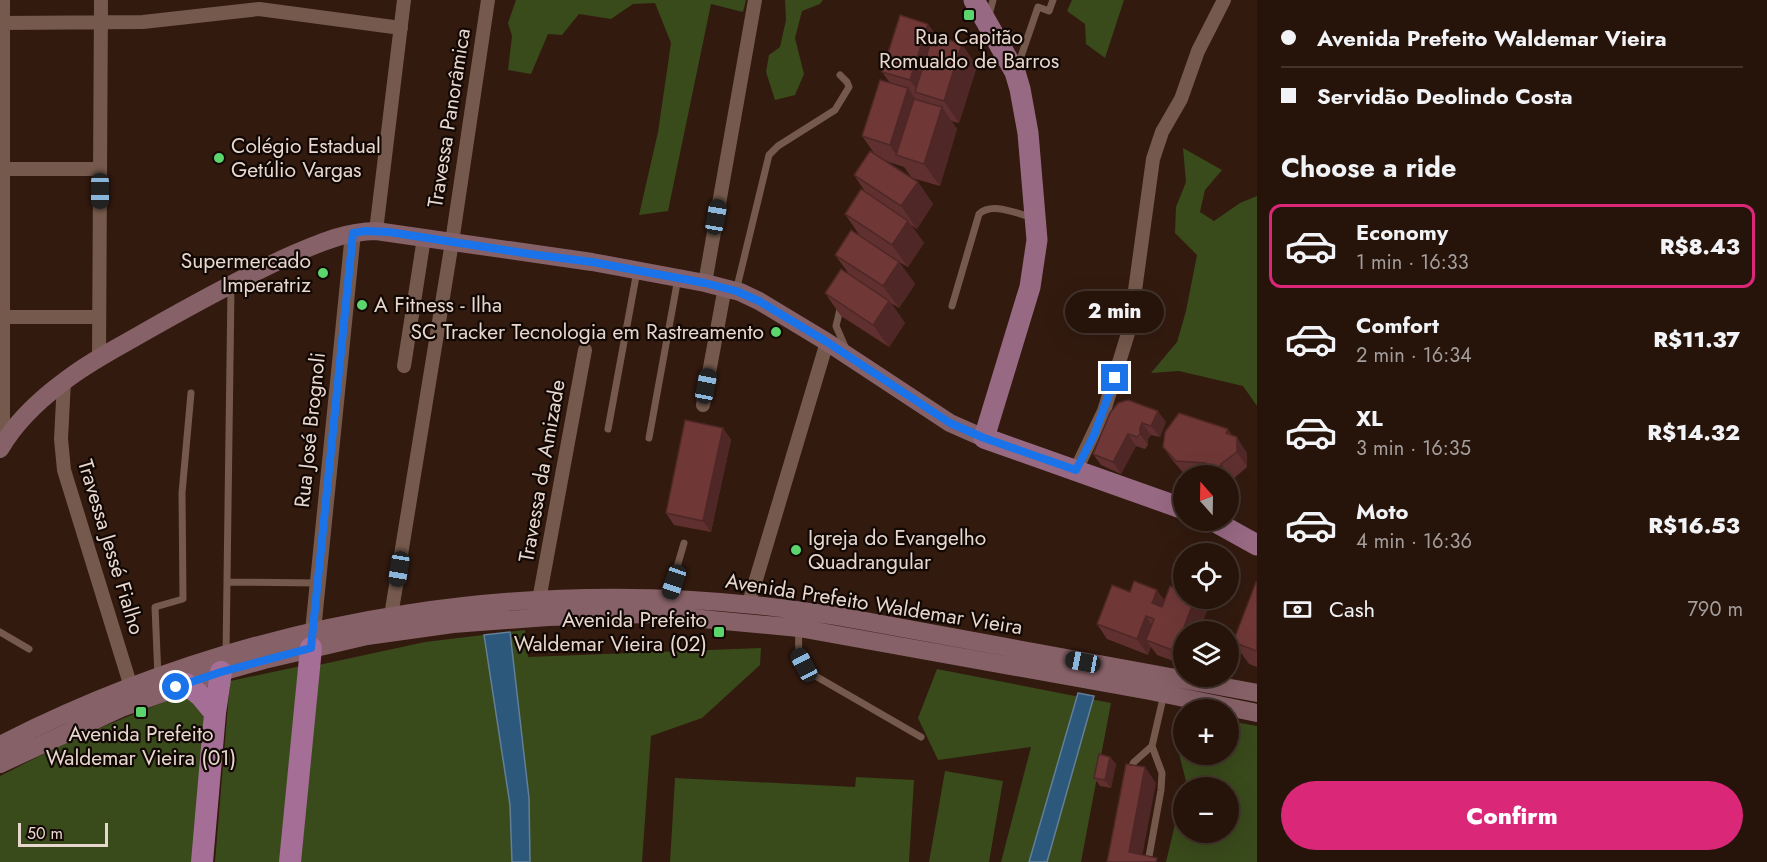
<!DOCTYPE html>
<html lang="en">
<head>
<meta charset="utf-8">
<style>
	:root { --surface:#26140b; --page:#2e1d14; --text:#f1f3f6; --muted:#a49e9d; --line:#42332c; --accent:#db2777 }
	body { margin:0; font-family:Jost,sans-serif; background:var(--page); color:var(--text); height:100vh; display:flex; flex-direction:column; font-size:22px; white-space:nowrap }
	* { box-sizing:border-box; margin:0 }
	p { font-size:20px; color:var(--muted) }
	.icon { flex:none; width:33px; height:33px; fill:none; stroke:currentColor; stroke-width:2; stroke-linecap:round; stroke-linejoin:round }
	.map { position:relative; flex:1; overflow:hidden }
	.sheet { display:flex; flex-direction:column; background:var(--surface); width:510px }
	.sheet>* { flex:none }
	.banner { display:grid; align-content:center; height:132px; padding:0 24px; background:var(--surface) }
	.needle { width:39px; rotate:340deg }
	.tools { position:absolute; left:1173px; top:465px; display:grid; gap:12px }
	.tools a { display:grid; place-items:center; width:66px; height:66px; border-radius:50%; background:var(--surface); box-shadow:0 6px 24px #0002,0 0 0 2px var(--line); font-size:30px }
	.scale { position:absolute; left:18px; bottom:15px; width:90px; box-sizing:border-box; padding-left:6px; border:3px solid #e8d7cf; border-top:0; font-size:16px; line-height:21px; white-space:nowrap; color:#e8d7cf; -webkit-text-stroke:4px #120804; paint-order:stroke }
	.end { position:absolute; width:27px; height:27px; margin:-14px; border:8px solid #1a73e8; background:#fff; box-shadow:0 0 0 3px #fff }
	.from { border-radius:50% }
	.bubble { position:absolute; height:42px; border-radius:21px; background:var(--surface); box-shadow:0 6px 24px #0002,0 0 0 2px var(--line); font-size:20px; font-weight:800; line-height:42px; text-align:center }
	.car { position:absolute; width:18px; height:36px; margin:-18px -9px; border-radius:8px; box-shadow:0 0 4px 2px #0007; background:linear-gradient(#222 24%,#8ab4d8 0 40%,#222 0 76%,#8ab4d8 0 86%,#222 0) }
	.banner b { display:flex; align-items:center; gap:21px; height:57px; font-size:22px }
	.banner b+b { border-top:2px solid var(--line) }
	.banner i { width:15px; height:15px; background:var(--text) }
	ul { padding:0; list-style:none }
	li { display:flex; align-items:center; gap:18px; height:84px; margin:0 12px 9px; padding:0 12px; border:3px solid transparent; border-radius:12px }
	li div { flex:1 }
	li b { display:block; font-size:22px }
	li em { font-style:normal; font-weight:800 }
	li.active { border-color:var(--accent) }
	li>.icon { width:54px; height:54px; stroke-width:1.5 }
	h2 { padding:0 24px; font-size:27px; line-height:72px }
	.pay { display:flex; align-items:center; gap:15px; height:66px; padding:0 24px; font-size:22px }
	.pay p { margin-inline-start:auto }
	.button { display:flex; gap:12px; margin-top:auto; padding:12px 24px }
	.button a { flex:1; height:69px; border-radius:36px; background:var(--accent); color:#fff; font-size:24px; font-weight:800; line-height:69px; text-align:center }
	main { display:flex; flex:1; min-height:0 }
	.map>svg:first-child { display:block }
</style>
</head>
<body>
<main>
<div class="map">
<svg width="1257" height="862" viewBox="0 0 1257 862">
	<rect width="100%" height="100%" fill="#321a0f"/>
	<path fill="#394a1b" d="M516 0H746L743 12 711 4 668 211 639 215 658 132 671 43 655 3 633 4 611 19 579 14 562 35 548 34 531 74 508 70 512 36 508 23Z
		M785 0H823L820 4 802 11 795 38 804 74 795 95 775 100 766 72 769 55 780 47 786 20Z
		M1072 0H1124L1105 58 1086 44 1085 24 1067 11Z
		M1183 148 1222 170 1205 190 1200 212 1214 221 1240 203 1257 196V406L1243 386 1179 371 1151 373 1177 342 1186 311 1197 255 1175 233 1176 207 1186 182Z
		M525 630 528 657 761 648 760 665 702 718 651 736 642 862H297L314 666 425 642Z
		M301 666 281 862H215L230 681Z
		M937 669 1111 703 1081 862H1001L1031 747 938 760 918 718Z
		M181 695 204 706 196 862H0V776L75 738Z
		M1183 710 1184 754H1228L1229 721 1257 726V862H1166L1183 791 1184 832H1228V788L1184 787 1186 781 1177 746Z
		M945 771 1003 781 989 862H929Z
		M856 777 914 780 909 862H670L675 778 855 787Z"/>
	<path fill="#2c587c" stroke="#647e95" stroke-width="1.5" d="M510 632 529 798 530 862H512L510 805 484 635Z
		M1078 693 1094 696 1047 862H1029Z"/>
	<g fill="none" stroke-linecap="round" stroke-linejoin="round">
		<path stroke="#75594c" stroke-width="7" d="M989 15 993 0
			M1017 68 1038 7 1049 11 1053 0
			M736 291 769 155 778 146 835 110 849 87 847 82 840 75
			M841 305 836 326 846 349
			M952 306 979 214C992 202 1015 213 1031 217
			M608 429 637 271
			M649 438 678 278
			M228 582 317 583
			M668 598 684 543
			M799 630C798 651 797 658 812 674L921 737
			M0 632 29 649
			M226 654 231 288
			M158 677 155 607 183 599 182 493 191 393
			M1128 773 1134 762 1152 746
			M1148 862 1161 790 1162 773 1152 746 1164 694"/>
		<path stroke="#75594c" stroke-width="14" d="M0 23 143 22 259 9 401 28
			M0 169H100
			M376 231 404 0
			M705 283 755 0
			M0 317H99
			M99 359 101 0
			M404 366 424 238
			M64 381 61 439 64 470 131 687
			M703 405 725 287
			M3 443V0
			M1076 470 1104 411 1130 327 1153 159 1162 132 1181 99 1198 51 1224 0
			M539 600 585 350
			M749 603 827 342
			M391 616 452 242 488 0"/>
		<path stroke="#75594c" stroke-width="16" d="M313 631 353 233"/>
		<path stroke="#876168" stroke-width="18" d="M0 449C15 423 38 401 62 383 88 362 119 347 148 330 194 304 241 278 289 256 317 244 345 231 376 231L592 262 705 283 740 292 759 301 827 342 950 423 984 438
			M0 745C259 613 550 569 837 616L1257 693
			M0 764 121 708 221 672 264 660 367 636 453 624 548 617 649 614 799 628 1150 691 1257 713"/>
		<path stroke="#986983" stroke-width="21" d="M974 0 1015 72 1020 89 1028 133 1037 240 1030 287 984 438 1184 509
			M1212 520 1257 545"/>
		<path stroke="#a46e96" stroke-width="22" d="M186 684 201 696 215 713
			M202 862 215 713 221 672
			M290 862 311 648"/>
	</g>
	<path fill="#5f302f" d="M937 36 977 66 959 123 951 121 957 129 940 186 912 178 904 167 886 161 918 182 933 204 917 229 911 225 924 243 908 267 899 262 915 284 899 308 891 303 905 323 889 347 841 316 825 293 849 274 835 255 860 236 845 214 866 193 854 175 874 153 862 136 890 83 882 72Z
		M1118 403 1166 422 1160 437 1151 435 1148 439V445L1145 449 1136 446 1121 474 1101 465 1093 454Z
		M723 428 731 440 711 532 674 525 666 513Z
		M1232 435 1247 453V467L1232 480 1230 486H1228V476H1186L1174 462 1163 447Z
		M1257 582V667L1249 664 1233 642Z
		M1165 600 1207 611 1184 632V665L1157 655 1151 647 1148 655 1107 639 1097 624Z
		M1110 757 1116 764 1111 788 1100 786 1094 778Z"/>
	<path fill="#4e2726" d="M928 24 944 46 920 94 910 80Z
		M962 44 977 66 959 123 944 101Z
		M908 88 923 110 897 156 890 145Z
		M942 107 957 129 940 186 924 164Z
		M918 182 933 204 917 229 901 206Z
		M908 221 924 243 908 267 892 245Z
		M899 262 915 284 899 308 883 286Z
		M889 301 905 323 889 347 873 325Z
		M1158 411 1166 422 1160 437 1151 426Z
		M1142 423 1151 435 1148 439V445L1140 434V428Z
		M723 428 731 440 711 532 703 521Z
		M1228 429 1237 442V437L1247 453V467L1237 452 1226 433Z
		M1128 434 1136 446 1121 474 1113 462Z
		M1221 464 1232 480 1230 486 1228 484V476H1222L1219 471Z
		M1157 590 1168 605 1163 618 1152 603Z
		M1195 598H1198L1207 611 1199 632H1184V663L1175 651Z
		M1146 616 1156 632 1146 640 1151 647 1148 655 1137 639Z
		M1110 757 1116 764 1111 788 1105 780Z
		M1145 767 1156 783 1141 862 1129 852Z"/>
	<path fill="#6f3837" stroke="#4e2726" stroke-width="1.5" d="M900 15 928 24 910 80 882 72Z
		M933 35 962 44 944 101 915 92Z
		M880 80 908 88 890 145 862 136Z
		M914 99 942 107 924 164 896 155Z
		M870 151 918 182 901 206 854 175Z
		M861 189 908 221 892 245 845 214Z
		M851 230 899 262 883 286 835 255Z
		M841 269 889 301 873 325 825 293Z
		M1128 400 1158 411 1151 426 1142 423 1140 428V434L1137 437 1128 434 1113 462 1093 454 1110 413 1118 403Z
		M1179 413 1228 429 1226 433 1237 437V452L1221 464 1219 471 1194 475 1205 463 1176 461 1163 447 1165 432Z
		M685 420 723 428 703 521 666 513Z
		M1134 581 1157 590 1152 603 1162 607 1170 586 1184 591V598H1195L1175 651 1146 640 1154 619 1146 616 1137 639 1097 624 1112 585 1130 592Z
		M1256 582H1257V651L1233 642Z
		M1099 754 1110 757 1105 780 1094 778Z
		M1126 764 1145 767 1129 852 1157 858 1156 862H1107Z"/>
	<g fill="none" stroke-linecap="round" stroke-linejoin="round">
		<path stroke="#1a73e8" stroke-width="8" d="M176 687 221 672 311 648 353 233 365 231 389 232 530 254 592 262 705 283 736 291 759 301 827 342 950 423 984 438 1076 470 1094 435 1115 378"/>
	</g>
	<g fill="#5cd56d" stroke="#120804" stroke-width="2">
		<rect x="963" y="9" width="12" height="12" rx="3"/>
		<circle cx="219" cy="158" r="6"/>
		<circle cx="323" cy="273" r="6"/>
		<circle cx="362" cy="305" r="6"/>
		<circle cx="776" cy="332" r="6"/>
		<circle cx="796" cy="550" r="6"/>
		<rect x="713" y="626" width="12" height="12" rx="3"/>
		<rect x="135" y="706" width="12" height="12" rx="3"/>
	</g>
	<g text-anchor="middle" stroke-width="4.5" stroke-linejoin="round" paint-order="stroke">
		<g font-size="21" fill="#e8d7cf" stroke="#120804" text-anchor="start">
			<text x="969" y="44" text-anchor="middle">Rua Capitão<tspan x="969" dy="24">Romualdo de Barros</tspan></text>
			<text x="231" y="153">Colégio Estadual<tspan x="231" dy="24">Getúlio Vargas</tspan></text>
			<text x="311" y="268" text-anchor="end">Supermercado<tspan x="311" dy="24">Imperatriz</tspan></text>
			<text x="374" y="312">A Fitness - Ilha</text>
			<text x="764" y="339" text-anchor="end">SC Tracker Tecnologia em Rastreamento</text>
			<text x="808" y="545">Igreja do Evangelho<tspan x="808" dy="24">Quadrangular</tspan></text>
			<text x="707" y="627" text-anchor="end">Avenida Prefeito<tspan x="707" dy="24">Waldemar Vieira (02)</tspan></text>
			<text x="141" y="741" text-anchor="middle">Avenida Prefeito<tspan x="141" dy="24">Waldemar Vieira (01)</tspan></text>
		</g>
		<g font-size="21" fill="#e8d7cf" stroke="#120804">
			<text transform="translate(449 118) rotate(-81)" y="7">Travessa Panorâmica</text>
			<text transform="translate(310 430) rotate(-84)" y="7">Rua José Brognoli</text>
			<text transform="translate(542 471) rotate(-80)" y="7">Travessa da Amizade</text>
			<text transform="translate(111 547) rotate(73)" y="7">Travessa Jessé Fialho</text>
			<text transform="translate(874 604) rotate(9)" y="7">Avenida Prefeito Waldemar Vieira</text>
		</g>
	</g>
</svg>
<div class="tools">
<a><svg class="needle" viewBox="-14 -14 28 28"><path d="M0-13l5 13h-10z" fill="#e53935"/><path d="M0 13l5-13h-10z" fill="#a49e9d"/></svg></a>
<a><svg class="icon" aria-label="locate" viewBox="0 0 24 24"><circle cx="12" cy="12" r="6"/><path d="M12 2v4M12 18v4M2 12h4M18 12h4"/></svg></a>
<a><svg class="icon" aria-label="layers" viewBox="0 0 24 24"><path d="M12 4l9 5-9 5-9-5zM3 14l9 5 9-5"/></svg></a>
<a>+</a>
<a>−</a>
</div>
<div class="scale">50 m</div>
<i class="end from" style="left:176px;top:687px"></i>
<i class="end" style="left:1115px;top:378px"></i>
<div class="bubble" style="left:1065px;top:291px;width:99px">2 min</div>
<i class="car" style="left:100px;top:191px;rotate:180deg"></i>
<i class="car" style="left:716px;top:217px;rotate:10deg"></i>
<i class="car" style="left:706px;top:386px;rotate:11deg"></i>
<i class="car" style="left:399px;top:569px;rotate:189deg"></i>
<i class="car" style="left:674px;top:582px;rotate:199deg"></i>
<i class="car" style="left:1083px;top:662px;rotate:281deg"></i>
<i class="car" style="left:804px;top:665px;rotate:332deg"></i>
</div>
<section class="sheet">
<div class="banner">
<b><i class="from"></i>Avenida Prefeito Waldemar Vieira</b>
<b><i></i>Servidão Deolindo Costa</b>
</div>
<h2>Choose a ride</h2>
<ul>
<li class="active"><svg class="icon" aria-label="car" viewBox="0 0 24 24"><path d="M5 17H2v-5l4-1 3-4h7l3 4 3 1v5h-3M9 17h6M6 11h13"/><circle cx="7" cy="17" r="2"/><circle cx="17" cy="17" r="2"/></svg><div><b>Economy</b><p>1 min · 16:33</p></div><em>R$8.43</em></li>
<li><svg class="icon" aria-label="car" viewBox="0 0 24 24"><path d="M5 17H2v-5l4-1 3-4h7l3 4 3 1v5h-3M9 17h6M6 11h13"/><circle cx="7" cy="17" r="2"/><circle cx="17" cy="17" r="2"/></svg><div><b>Comfort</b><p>2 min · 16:34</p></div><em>R$11.37</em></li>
<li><svg class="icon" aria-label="car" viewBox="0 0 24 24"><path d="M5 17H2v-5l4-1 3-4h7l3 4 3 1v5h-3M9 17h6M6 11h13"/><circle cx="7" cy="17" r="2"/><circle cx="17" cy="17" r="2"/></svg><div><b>XL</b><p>3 min · 16:35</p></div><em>R$14.32</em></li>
<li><svg class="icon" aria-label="car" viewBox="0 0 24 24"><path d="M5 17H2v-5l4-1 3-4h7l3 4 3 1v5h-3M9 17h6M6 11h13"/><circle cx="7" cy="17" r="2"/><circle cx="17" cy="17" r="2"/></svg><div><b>Moto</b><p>4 min · 16:36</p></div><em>R$16.53</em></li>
</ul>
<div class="pay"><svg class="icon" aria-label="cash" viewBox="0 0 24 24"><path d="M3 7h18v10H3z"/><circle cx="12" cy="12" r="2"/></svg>Cash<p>790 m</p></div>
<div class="button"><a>Confirm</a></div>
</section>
</main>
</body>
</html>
